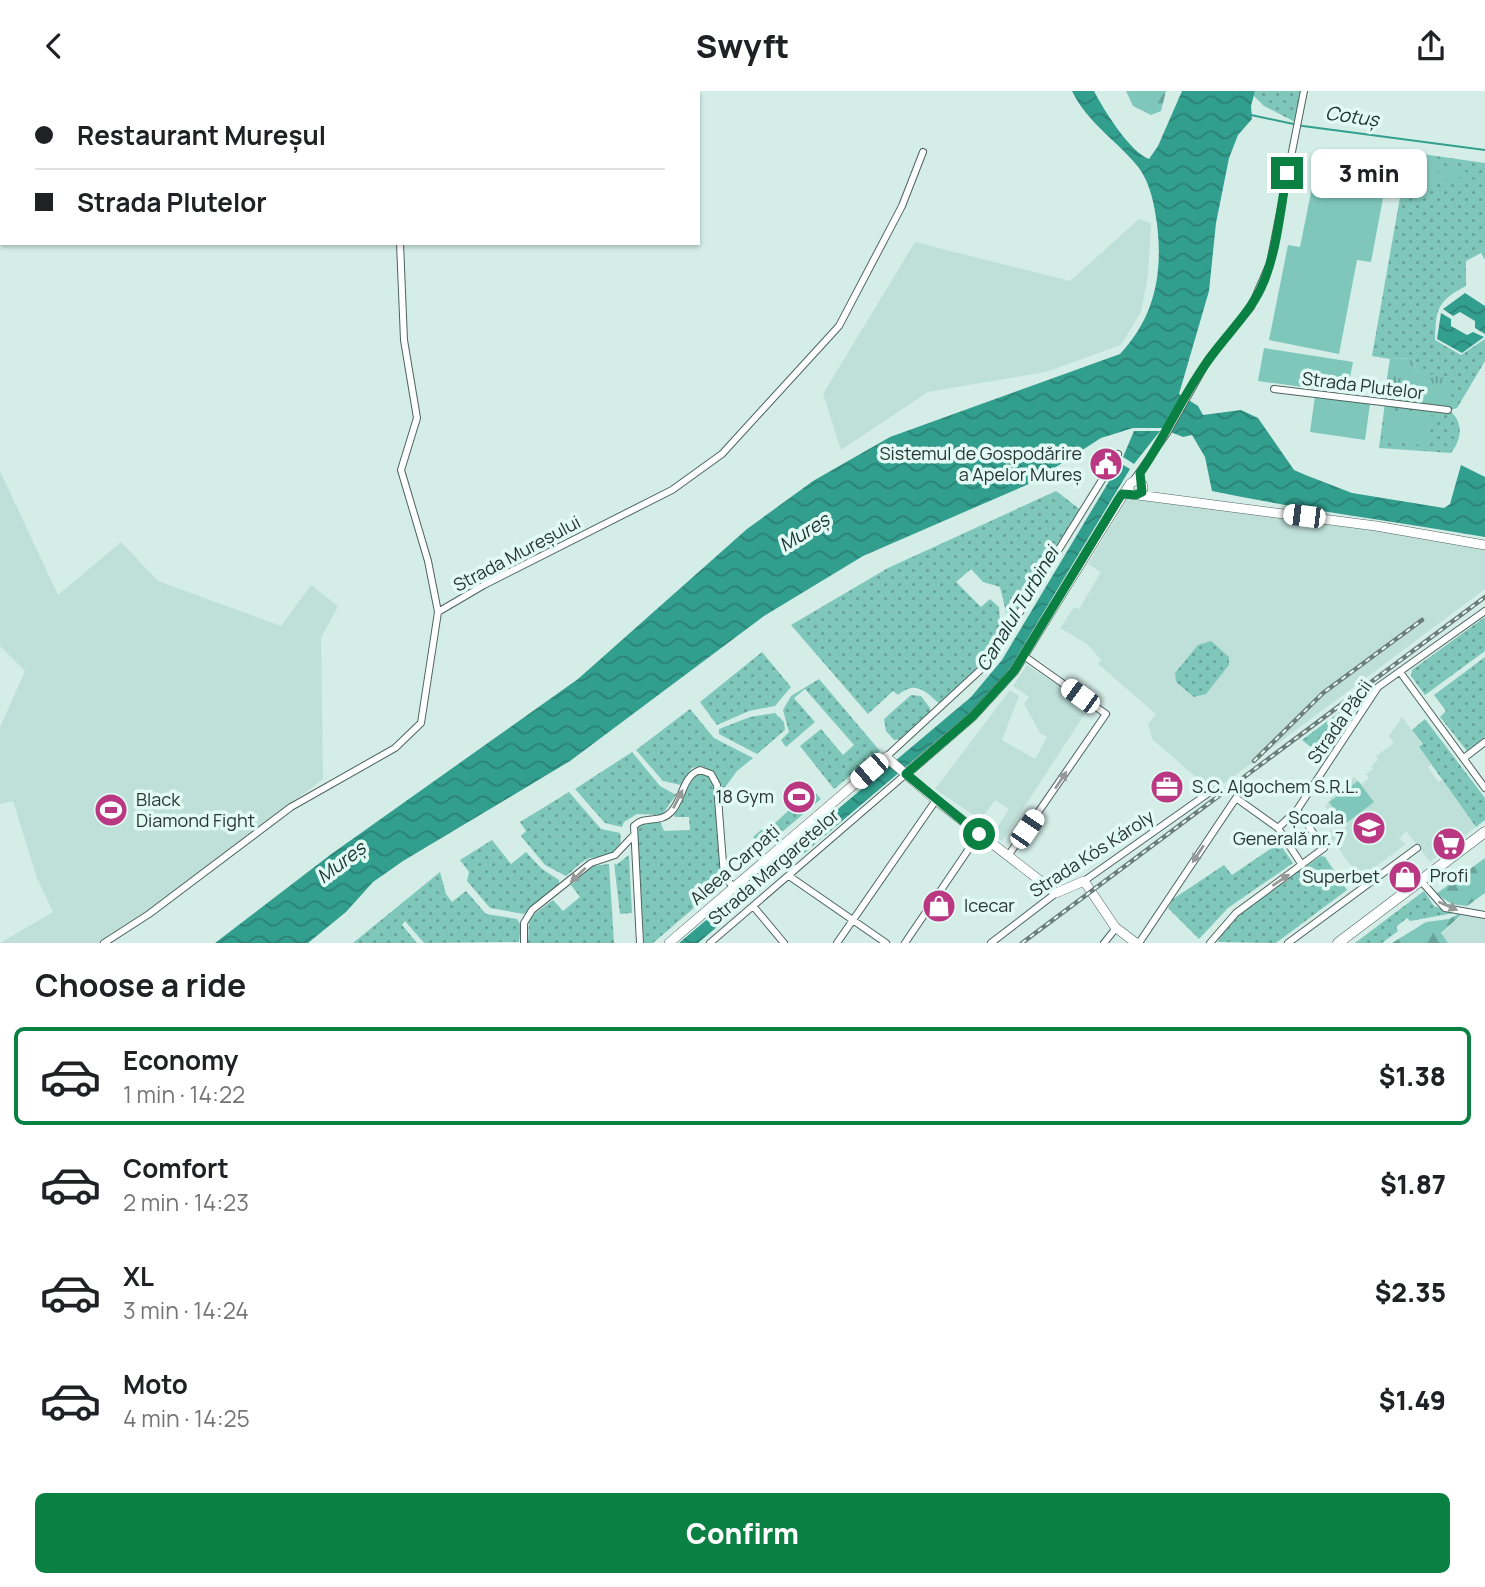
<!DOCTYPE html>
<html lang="en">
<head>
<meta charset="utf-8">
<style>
	:root { --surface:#fff; --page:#f2f2f2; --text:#202124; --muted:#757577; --line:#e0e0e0; --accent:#0b8043 }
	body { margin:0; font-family:Manrope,sans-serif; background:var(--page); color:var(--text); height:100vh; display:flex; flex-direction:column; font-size:26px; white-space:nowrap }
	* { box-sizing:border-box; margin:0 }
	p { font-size:23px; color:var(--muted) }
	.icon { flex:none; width:38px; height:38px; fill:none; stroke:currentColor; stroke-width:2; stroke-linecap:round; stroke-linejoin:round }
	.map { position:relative; height:852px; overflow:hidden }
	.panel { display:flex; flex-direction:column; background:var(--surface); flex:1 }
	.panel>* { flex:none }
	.banner { position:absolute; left:0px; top:0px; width:700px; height:154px; box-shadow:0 2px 5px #0004; display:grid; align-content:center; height:154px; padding:0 35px; background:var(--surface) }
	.end { position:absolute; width:32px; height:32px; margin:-16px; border:9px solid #0b8043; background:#fff; box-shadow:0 0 0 4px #fff }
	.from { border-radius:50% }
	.bubble { position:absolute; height:49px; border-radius:10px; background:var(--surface); box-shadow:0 2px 5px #0004; font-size:23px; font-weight:800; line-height:49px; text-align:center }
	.car { position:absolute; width:21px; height:42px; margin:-21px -10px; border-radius:9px; box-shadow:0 0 5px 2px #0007; background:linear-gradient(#fff 24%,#345 0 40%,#fff 0 76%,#345 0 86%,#fff 0) }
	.banner b { display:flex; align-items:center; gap:24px; height:66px; font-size:26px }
	.banner b+b { border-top:2px solid var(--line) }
	.banner i { width:18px; height:18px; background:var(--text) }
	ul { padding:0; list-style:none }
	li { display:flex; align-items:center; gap:21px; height:98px; margin:0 14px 10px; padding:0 21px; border:4px solid transparent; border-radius:10px }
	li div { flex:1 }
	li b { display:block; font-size:26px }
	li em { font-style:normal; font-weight:800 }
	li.current { border-color:var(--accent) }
	li>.icon { width:63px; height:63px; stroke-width:1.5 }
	h2 { padding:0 35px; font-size:32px; line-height:84px }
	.button { display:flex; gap:14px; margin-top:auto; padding:14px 35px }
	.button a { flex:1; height:80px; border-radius:10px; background:var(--accent); color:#fff; font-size:28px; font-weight:800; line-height:80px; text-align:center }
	header { display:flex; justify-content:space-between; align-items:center; height:91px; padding:0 35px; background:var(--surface); font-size:32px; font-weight:800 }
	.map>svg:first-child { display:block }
</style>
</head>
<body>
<header><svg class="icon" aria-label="back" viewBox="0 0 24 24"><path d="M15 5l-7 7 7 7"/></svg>Swyft<svg class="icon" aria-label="share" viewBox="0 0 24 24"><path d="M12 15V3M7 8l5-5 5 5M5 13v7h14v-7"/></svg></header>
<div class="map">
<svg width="1485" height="852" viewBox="0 0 1485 852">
	<defs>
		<pattern id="grass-dots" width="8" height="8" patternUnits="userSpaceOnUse" patternTransform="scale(1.75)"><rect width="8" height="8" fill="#7fc7ba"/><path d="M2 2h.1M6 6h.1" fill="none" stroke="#68a298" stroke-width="1.8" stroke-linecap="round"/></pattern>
		<pattern id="forest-firs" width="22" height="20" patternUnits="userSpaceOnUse" patternTransform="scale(1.75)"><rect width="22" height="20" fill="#7fc7ba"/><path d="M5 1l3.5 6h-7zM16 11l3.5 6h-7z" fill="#68a298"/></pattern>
		<pattern id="park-tufts" width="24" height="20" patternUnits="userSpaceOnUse" patternTransform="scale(1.75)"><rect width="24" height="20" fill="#7fc7ba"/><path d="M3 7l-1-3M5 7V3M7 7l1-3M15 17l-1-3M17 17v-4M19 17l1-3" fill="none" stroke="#68a298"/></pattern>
		<pattern id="water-waves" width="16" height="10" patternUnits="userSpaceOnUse" patternTransform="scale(1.75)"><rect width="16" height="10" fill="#329e8e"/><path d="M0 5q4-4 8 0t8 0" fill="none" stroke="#2b8275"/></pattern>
	</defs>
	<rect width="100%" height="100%" fill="#d4ede7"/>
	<path fill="#bfe0d9" d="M0 0H294L2 2V59Z
		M1139 128 1151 132 1148 184 1141 221 1121 254 1046 281 928 301 841 359 823 303 915 151 1070 190Z
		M0 380 58 504 121 451 158 490 281 535 311 494 338 515 321 547 323 688 118 842 98 852H0L53 821 37 787 13 710 0 713V636L25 580 0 555Z
		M1128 406 1375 439 1485 458V498L1213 701 1152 648 1148 633 1156 623 1098 573 1101 569 1087 553 1060 537 1074 516 1079 518 1101 481 1088 473Z
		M1027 574 1090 615 1002 750 993 744 1009 718 995 709 981 729 935 698 1010 599 1019 605 1002 649 1035 668 1047 646 1040 642 1024 613 1029 606 1013 595Z
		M1402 626 1423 654 1419 657 1431 673 1428 676 1438 691 1442 689 1476 736 1430 771 1406 740 1399 748 1406 753 1360 787 1327 742 1337 735 1327 725 1331 720 1325 716 1336 699 1354 686 1362 693 1369 687 1366 683 1373 678 1371 675 1378 669 1376 665 1394 652 1389 645Z
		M1462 824 1485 826V852H1437L1435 849Z"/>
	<path fill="url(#grass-dots)" d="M1255 0H1302L1295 31 1264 15 1253 4Z
		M1408 61 1485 72V169L1481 162 1466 170V195C1437 210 1436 218 1435 249L1461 264 1485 248V270L1457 317 1449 319C1464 331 1462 348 1451 362L1379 357 1385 312 1420 282 1415 278 1413 267 1390 268 1372 265Z
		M1056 400 1081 419 1012 531 1008 529 1000 496 983 491 971 478 956 491 981 516 990 508 999 516 1001 542 986 570 940 613C926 602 917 588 898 604L893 600 868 623 791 534 888 477Z
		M1485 526V560L1425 604 1411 585 1412 579Z
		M1211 550 1229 566V574L1206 603 1194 606 1176 591 1175 582 1198 554Z
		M762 561 791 596 775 615 749 620 717 634 700 611Z
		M1485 566V646L1467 660 1440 626 1446 620 1434 604Z
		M819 588 880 660 834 698 800 655 821 638 843 664 854 654 805 598 794 607 815 631 786 656 781 649 789 641 783 619 791 605Z
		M1368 600 1322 665 1302 649Z
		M911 604 921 605 930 617V624L901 648 894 649 886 640 884 628Z
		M690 618 714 647 753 667 737 680 723 699 715 685 703 675 692 677 681 694 663 690 636 659Z
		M775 622 784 631 785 639 757 663 719 643V638L750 626Z
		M1425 628 1485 707V729L1476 736 1419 656 1423 653 1412 639Z
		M632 661 660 695 676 704 662 724 637 723 624 731 622 736 605 732 575 698Z
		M700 682 711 687 715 694 722 793 653 852H644L636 737 643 731 660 730 664 740 690 739 689 726H675L674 723 692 687Z
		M812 698 821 708 763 757 753 746 768 733H774Z
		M569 701 601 738 620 742C625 763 604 765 590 767 583 768 572 781 566 785L545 774 521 745 526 740 520 731Z
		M492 749 511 773 526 761 542 778 559 789V796L524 823 490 817 467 790 469 781 460 769Z
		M1279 752 1293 772 1228 817 1199 848 1168 817 1173 808 1224 774 1232 784Z
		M629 764 632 822 620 823 614 772 616 774Z
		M1321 765 1325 766 1347 799 1276 852 1218 851C1220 829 1300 780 1321 765Z
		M609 773 614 852H528L529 827 553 809 563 820 580 806 571 794 593 775Z
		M440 781 446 803 452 811 466 800 486 823 517 828 521 835 519 851 424 852 405 830 402 834 417 852H353Z
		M1424 800 1434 815 1454 822 1410 830 1407 827 1396 836 1398 840 1382 852H1355Z"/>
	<path fill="url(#forest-firs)" d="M1126 0H1166L1161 20 1151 24 1133 15Z
		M1485 767V802L1467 815 1452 813 1436 803Z
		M1458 823 1461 824 1441 842 1448 852H1392L1426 831 1449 828Z"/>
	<path fill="url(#park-tufts)" d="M1413 267 1415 278 1420 282 1451 286 1448 319 1383 312 1390 268Z"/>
	<path fill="#7fc7ba" d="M1319 62 1389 75 1371 171 1357 169 1339 263 1269 249 1288 154 1300 156Z
		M1423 68 1446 78 1485 84V88L1436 81 1423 74 1417 78 1421 86 1435 84 1485 90V94L1442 88 1420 91 1413 86 1411 78 1415 71Z
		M1264 257 1353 271 1347 302 1258 290Z
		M1315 305 1370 313 1365 349 1310 341Z
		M1387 319 1433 325 1428 355 1382 349Z
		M1358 690 1374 711 1345 733 1329 711Z"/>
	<path fill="url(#water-waves)" d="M1072 0H1094C1103 18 1130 61 1149 68L1158 55 1182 0H1255L1251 15 1252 28 1238 44 1229 67 1216 132 1209 200 1179 303 1198 315 1203 324 1241 319 1258 327 1294 379 1308 385 1352 402 1444 417 1450 413 1461 374 1485 386V446C1394 430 1302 419 1212 400L1205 366 1192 344 1183 346 1161 337H1133L1101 347 1031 392 863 465 764 525 570 670 403 770 373 791 346 821 308 852H215L330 764 578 588 747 438 813 390 890 346 1120 263C1155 226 1163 182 1157 133 1154 113 1151 94 1139 77 1118 50 1088 33 1072 0Z
		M1465 202 1485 215V243L1475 237V230L1460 221 1453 225 1443 218Z
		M1441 222 1451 228V235L1467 244 1473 241 1484 246 1462 262 1437 248Z
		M1134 340H1160L1134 373 1123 366Z
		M1120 372 1130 378 1010 577 980 613 698 852H679L971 606 1002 569Z"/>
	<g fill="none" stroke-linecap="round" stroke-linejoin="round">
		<path stroke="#329e8e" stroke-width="2" d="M1251 24 1303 35 1485 59"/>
		<defs>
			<path id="street" d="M392 0V2
				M0 116H2
				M0 147 2 141
				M1274 298 1448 319
				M1133 390 1167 342 1209 267 1251 216 1270 172 1304 0
				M438 521 484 494 672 399 722 363 839 235 902 115 923 61
				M1400 581 1485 697
				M886 666 989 571 1118 363
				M1464 667 1485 651
				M1278 737 1297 719 1378 596 1485 520
				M1008 765 1106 623 1024 565
				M789 785 886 852
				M1084 790 1210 701
				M1421 790 1445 817 1485 824
				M753 815 784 852
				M104 852 149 823 291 716 395 657 421 632 438 521 428 470 401 379 417 327 404 249 400 152
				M524 852V832L532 819 591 772 615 764 632 746
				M640 852 634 735C644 724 660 733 671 721 683 709 682 685 700 679L711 683 717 694 724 785 734 797
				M710 852 906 683
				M837 852 936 709
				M905 852 979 743
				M991 852 1056 802
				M1104 852 1116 837
				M1139 852 1236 707 1278 737 1302 774
				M1210 852 1236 822 1324 757 1297 719
				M1288 852 1417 757"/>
			<path id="secondary" d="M1129 397a7 7 0 1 1 14 0a7 7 0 1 1-14 0Z
				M1138 404 1376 435 1485 454
				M906 683 973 625 1014 580 1128 396
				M669 852 886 666 936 709 1056 802 1084 790 1115 836 1136 852"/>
			<path id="primary" d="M1338 852 1485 741"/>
		</defs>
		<use href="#street" stroke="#4f645f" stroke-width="8"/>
		<use href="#secondary" stroke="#4f645f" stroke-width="10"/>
		<use href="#primary" stroke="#4f645f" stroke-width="11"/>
		<use href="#street" stroke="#fff" stroke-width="6"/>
		<use href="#secondary" stroke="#fff" stroke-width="9"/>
		<use href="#primary" stroke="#fff" stroke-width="10"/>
		<defs>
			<path id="rail" d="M1254 670 1323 602 1422 529
				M1022 852 1485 506"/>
		</defs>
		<use href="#rail" stroke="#6d7d79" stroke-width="4.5"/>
		<use href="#rail" stroke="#e1faf4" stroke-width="2" stroke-dasharray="5" stroke-linecap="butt"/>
	</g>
	<defs><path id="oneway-solid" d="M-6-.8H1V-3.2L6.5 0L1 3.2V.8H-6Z" transform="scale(1.75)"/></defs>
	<g fill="#959a99">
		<use href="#oneway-solid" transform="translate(1061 689) rotate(-56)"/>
		<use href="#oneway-solid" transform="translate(678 708) rotate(-63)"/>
		<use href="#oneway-solid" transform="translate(1198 763) rotate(123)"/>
		<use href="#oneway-solid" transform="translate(578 784) rotate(137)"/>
		<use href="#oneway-solid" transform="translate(1281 789) rotate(-34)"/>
		<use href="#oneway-solid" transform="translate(1448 815) rotate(24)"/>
	</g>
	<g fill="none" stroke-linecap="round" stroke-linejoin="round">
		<path stroke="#0b8043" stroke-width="9" d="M979 743 906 683 973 625 1014 580 1118 409 1122 403 1136 404 1142 401 1140 382C1166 345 1184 301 1210 267 1227 243 1248 224 1261 197 1277 163 1280 119 1287 82"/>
	</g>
	<defs>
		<symbol id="civic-disc" viewBox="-11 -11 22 22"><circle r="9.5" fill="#ba3882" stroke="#e1faf4"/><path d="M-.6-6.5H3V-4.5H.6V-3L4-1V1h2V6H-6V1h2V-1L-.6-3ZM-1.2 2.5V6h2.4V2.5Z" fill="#fff"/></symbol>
		<symbol id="office-disc" viewBox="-11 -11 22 22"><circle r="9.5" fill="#ba3882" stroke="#e1faf4"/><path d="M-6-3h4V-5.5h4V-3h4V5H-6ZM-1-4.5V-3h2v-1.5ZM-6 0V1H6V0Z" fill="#fff"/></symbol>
		<symbol id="stadium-disc" viewBox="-11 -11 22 22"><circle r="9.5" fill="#ba3882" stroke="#e1faf4"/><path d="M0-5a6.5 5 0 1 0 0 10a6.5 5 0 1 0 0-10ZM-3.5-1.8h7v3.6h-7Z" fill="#fff"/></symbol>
		<symbol id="school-disc" viewBox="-11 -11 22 22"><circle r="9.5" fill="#ba3882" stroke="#e1faf4"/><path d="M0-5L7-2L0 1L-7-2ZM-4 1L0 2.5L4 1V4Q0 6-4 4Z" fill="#fff"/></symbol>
		<symbol id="supermarket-disc" viewBox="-11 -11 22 22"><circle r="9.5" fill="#ba3882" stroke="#e1faf4"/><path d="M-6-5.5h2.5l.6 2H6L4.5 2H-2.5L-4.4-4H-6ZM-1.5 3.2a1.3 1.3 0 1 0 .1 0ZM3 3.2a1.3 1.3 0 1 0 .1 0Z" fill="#fff"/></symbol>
		<symbol id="shop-disc" viewBox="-11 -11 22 22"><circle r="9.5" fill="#ba3882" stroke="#e1faf4"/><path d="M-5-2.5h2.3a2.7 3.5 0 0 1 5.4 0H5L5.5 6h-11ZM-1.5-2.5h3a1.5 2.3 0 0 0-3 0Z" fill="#fff"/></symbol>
	</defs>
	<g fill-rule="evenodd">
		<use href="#civic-disc" x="1087" y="354" width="38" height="38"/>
		<use href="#office-disc" x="1148" y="677" width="38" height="38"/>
		<use href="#stadium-disc" x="780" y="687" width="38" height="38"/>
		<use href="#stadium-disc" x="92" y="700" width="38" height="38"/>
		<use href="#school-disc" x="1350" y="718" width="38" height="38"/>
		<use href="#supermarket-disc" x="1430" y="734" width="38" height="38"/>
		<use href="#shop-disc" x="1386" y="767" width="38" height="38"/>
		<use href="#shop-disc" x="920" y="796" width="38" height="38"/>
	</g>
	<g text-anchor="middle" stroke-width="7" stroke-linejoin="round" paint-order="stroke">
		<g font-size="18" fill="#2b3533" stroke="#e1faf4">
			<text transform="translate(1363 295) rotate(7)" y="6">Strada Plutelor</text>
			<text transform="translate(517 463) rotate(-28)" y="6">Strada Mureșului</text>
			<text transform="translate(1340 631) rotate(-55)" y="6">Strada Păcii</text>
			<text transform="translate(1092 763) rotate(-33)" y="6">Strada Kós Károly</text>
			<text transform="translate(735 774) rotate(-41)" y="6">Aleea Carpați</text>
			<text transform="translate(774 776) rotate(-41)" y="6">Strada Margaretelor</text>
		</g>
		<g font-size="18" fill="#2b3533" stroke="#e1faf4" text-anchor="end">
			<text x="1082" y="369">Sistemul de Gospodărire<tspan x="1082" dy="21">a Apelor Mureș</tspan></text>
			<text x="1192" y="702" text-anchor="start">S.C. Algochem S.R.L.</text>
			<text x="774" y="712">18 Gym</text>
			<text x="136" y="715" text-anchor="start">Black<tspan x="136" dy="21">Diamond Fight</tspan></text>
			<text x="1344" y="733">Școala<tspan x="1344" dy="21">Generală nr. 7</tspan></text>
			<text x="1449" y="791" text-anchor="middle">Profi</text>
			<text x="1380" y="792">Superbet</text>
			<text x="964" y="821" text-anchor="start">Icecar</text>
		</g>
		<g font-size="19" font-style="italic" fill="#1a322e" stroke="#e1faf4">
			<text transform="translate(1352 25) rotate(8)" y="7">Cotuș</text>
			<text transform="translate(804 441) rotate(-32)" y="7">Mureș</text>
			<text transform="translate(1017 518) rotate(-59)" y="7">Canalul Turbinei</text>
			<text transform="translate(341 771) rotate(-37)" y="7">Mureș</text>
		</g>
	</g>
</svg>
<i class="end from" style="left:979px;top:743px"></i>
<i class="end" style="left:1287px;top:82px"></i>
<div class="bubble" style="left:1311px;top:58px;width:116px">3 min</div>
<i class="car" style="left:1304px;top:425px;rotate:277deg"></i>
<i class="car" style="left:1080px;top:605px;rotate:306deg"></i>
<i class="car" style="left:869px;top:680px;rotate:229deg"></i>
<i class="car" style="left:1027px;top:738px;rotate:34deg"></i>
<div class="banner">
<b><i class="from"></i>Restaurant Mureșul</b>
<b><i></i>Strada Plutelor</b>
</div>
</div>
<section class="panel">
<h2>Choose a ride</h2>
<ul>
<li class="current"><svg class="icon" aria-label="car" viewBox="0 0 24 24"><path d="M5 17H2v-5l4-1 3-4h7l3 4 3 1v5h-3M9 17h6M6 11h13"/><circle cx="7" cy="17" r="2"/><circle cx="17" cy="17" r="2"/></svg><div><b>Economy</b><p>1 min · 14:22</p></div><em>$1.38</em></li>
<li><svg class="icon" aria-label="car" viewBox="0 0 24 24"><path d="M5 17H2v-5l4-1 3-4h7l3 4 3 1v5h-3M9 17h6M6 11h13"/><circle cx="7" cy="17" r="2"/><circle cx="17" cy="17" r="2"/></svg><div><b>Comfort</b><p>2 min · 14:23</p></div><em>$1.87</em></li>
<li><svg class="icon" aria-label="car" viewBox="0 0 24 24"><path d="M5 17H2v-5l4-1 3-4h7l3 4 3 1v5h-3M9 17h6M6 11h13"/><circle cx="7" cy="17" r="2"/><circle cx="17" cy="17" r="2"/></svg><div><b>XL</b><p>3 min · 14:24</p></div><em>$2.35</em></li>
<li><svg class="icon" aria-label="car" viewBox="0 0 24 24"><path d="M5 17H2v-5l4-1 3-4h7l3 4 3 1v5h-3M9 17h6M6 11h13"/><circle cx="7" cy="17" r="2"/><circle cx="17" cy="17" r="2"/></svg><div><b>Moto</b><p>4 min · 14:25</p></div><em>$1.49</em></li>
</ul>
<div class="button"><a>Confirm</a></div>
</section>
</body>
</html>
